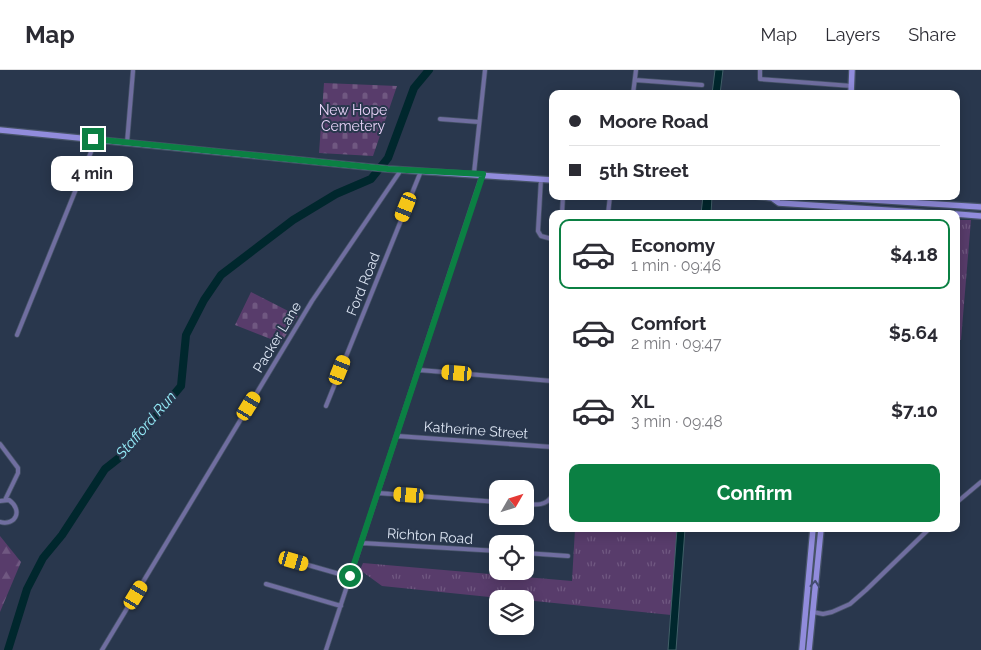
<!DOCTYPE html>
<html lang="en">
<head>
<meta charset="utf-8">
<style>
	:root { --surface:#fff; --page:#f7f7f7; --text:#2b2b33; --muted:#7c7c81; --line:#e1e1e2; --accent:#0b8043 }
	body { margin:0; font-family:Raleway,sans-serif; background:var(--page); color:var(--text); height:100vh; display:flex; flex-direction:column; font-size:19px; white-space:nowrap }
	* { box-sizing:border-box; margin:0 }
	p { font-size:16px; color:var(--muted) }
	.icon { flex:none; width:28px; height:28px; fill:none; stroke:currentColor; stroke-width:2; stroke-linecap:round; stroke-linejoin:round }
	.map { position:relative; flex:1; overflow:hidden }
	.panel { position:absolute; left:549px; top:140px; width:411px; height:322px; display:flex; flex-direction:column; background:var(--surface); border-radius:10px; box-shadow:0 2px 12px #0003 }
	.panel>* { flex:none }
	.top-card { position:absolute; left:549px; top:20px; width:411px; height:110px; border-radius:10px; box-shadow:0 2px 12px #0003; display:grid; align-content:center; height:110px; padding:0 20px; background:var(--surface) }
	.needle { width:32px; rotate:51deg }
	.tools { position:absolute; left:489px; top:410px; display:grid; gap:10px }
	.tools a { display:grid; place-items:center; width:45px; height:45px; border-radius:10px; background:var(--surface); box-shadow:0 2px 12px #0003; font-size:25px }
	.end { position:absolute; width:22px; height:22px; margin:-11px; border:6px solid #0b8043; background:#fff; box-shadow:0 0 0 2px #fff }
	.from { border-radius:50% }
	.bubble { position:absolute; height:35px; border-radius:10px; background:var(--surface); box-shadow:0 2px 12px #0003; font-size:16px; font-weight:700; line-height:35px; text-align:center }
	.car { position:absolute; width:15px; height:30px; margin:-15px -8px; border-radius:6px; box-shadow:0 0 4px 1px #0007; background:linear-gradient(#f5c518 24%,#345 0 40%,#f5c518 0 76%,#345 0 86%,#f5c518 0) }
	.top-card b { display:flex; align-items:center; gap:18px; height:48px; font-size:19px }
	.top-card b+b { border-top:1px solid var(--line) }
	.top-card i { width:12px; height:12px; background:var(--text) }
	ul { padding:9px 0 0; list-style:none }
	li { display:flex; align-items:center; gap:15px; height:70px; margin:0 10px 8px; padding:0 10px; border:2px solid transparent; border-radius:10px }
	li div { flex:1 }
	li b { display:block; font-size:19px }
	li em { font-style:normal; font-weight:700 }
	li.selected { border-color:var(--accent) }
	li>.icon { width:45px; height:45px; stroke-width:1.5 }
	.action { display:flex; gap:10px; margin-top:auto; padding:10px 20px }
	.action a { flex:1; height:58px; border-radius:10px; background:var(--accent); color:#fff; font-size:20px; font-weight:700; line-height:58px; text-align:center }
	header { display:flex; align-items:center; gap:30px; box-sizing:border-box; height:70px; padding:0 25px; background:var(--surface); border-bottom:1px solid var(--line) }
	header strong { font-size:24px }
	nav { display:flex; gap:28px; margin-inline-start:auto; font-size:18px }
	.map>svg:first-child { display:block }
</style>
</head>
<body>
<header>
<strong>Map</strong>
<nav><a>Map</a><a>Layers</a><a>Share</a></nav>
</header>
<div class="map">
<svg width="981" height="580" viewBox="0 0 981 580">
	<defs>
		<pattern id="grass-tufts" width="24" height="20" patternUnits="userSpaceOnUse" patternTransform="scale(1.25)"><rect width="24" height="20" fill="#583c6b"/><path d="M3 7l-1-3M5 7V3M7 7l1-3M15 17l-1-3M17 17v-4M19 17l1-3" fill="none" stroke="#705881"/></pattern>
		<pattern id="forest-firs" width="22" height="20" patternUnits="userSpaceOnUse" patternTransform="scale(1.25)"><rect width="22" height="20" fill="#583c6b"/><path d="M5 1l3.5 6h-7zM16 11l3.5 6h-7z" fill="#705881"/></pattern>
		<pattern id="cemetery-stones" width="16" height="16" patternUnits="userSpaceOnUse" patternTransform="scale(1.25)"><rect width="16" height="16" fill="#583c6b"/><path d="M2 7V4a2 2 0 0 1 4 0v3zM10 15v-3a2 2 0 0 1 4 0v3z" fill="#705881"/></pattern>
	</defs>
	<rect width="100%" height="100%" fill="#29374d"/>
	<path fill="url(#grass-tufts)" d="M956 150H971L961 270H956Z
		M575 459H677L671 545 525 530V529H509L382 516 360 500 363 493 572 511Z"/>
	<path fill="url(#forest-firs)" d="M0 466 21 492 0 542Z"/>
	<path fill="url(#cemetery-stones)" d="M324 13 397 16 373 86 319 83Z
		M251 222 298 246 281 273 235 255Z"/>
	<path fill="#00272d" stroke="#426069" d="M715 0H723L720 24H712Z
		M703 126H712L711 144H701Z
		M677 459H685L676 580H668Z"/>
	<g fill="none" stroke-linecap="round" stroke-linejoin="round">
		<path stroke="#00272d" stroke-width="8" d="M8 580 27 519 43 488 62 465 105 399 124 384 181 316 186 265 204 230 221 205 293 150 336 124 371 109 388 88 414 18 429 0"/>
		<defs>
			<path id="minor" d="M760 0V9L852 16
				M635 10 702 15
				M633 24 636 0
				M440 49 479 52
				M127 73 133 1
				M474 103 485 0
				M541 109 538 161 541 166 552 169
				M562 144 563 126
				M608 144 610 126
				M17 265 91 82 93 69
				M419 300 552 311
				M326 336 421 101
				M397 366 552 377
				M0 374 18 398V403L5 430
				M378 423 498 432
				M0 431 9 430C23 440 16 456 0 452
				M956 433 981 412
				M525 434C536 435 546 436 552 426
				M362 473 498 481
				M525 483 568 486
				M294 491 350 507
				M266 514 341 536
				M813 542 823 544 832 542 850 534 866 520 929 459
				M102 580 312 231 401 100
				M326 580 482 105"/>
			<path id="secondary" d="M851 24 852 0
				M0 60 388 99 552 110
				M756 126 772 128 779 133 946 144
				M811 126 981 137
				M956 144 981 146
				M802 580 813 459
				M809 580 821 459"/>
		</defs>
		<use href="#minor" stroke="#465368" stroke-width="5.5"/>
		<use href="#secondary" stroke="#465368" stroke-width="8"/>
		<use href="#minor" stroke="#706ea0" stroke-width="4"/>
		<use href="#secondary" stroke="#918cdc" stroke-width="5.5"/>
	</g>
	<defs><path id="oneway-chevron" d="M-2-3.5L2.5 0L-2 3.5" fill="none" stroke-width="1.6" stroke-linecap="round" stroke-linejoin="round" transform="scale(1.25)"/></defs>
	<use stroke="#434c71" href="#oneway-chevron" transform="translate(815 514) rotate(-85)"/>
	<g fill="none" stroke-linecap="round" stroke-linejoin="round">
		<path stroke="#0b8043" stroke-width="6" d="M93 69 388 99 483 104 350 506"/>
	</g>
	<g text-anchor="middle" stroke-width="4" stroke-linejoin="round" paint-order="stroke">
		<g font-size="14" fill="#ebd4fa" stroke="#29374d">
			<text x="353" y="45">New Hope<tspan x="353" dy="16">Cemetery</tspan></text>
		</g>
		<g font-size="14" fill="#dde6f4" stroke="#29374d">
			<text transform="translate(363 214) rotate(-68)" y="5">Ford Road</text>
			<text transform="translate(277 267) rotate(-59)" y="5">Packer Lane</text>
			<text transform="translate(476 360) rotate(4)" y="5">Katherine Street</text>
			<text transform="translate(430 466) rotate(4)" y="5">Richton Road</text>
		</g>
		<g font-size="15" font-style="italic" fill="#94eaf7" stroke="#29374d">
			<text transform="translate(146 355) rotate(-49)" y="5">Stafford Run</text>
		</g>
	</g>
</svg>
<div class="tools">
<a><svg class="needle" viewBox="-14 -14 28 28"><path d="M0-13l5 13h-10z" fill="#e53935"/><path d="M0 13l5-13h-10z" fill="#7c7c81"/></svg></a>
<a><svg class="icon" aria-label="locate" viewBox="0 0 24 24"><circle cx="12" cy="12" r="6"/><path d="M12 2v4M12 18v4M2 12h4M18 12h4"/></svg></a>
<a><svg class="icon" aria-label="layers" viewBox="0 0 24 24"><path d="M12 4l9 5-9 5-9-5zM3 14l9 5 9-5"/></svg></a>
</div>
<i class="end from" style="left:350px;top:506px"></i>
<i class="end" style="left:93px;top:69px"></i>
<div class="bubble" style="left:51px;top:86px;width:82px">4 min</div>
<i class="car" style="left:406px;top:137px;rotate:202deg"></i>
<i class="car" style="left:340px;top:300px;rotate:22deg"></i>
<i class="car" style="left:457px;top:303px;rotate:275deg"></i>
<i class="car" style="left:249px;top:336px;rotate:31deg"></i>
<i class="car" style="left:409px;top:425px;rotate:274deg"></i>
<i class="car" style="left:294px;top:491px;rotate:106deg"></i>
<i class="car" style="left:136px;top:525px;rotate:31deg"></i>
<div class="top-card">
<b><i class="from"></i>Moore Road</b>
<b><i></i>5th Street</b>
</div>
<section class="panel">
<ul>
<li class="selected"><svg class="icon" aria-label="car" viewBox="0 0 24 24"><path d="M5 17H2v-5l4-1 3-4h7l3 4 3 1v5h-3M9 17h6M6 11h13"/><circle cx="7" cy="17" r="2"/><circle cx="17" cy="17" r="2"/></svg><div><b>Economy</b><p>1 min · 09:46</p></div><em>$4.18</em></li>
<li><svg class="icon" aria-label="car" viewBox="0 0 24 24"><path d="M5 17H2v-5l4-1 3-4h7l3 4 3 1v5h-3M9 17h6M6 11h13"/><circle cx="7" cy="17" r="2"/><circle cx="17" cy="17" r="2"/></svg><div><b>Comfort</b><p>2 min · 09:47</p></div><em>$5.64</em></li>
<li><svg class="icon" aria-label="car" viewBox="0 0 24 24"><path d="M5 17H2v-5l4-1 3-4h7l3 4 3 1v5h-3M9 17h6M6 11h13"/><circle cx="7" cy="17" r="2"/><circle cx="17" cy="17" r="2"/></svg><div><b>XL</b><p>3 min · 09:48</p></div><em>$7.10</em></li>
</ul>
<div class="action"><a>Confirm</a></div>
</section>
</div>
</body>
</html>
